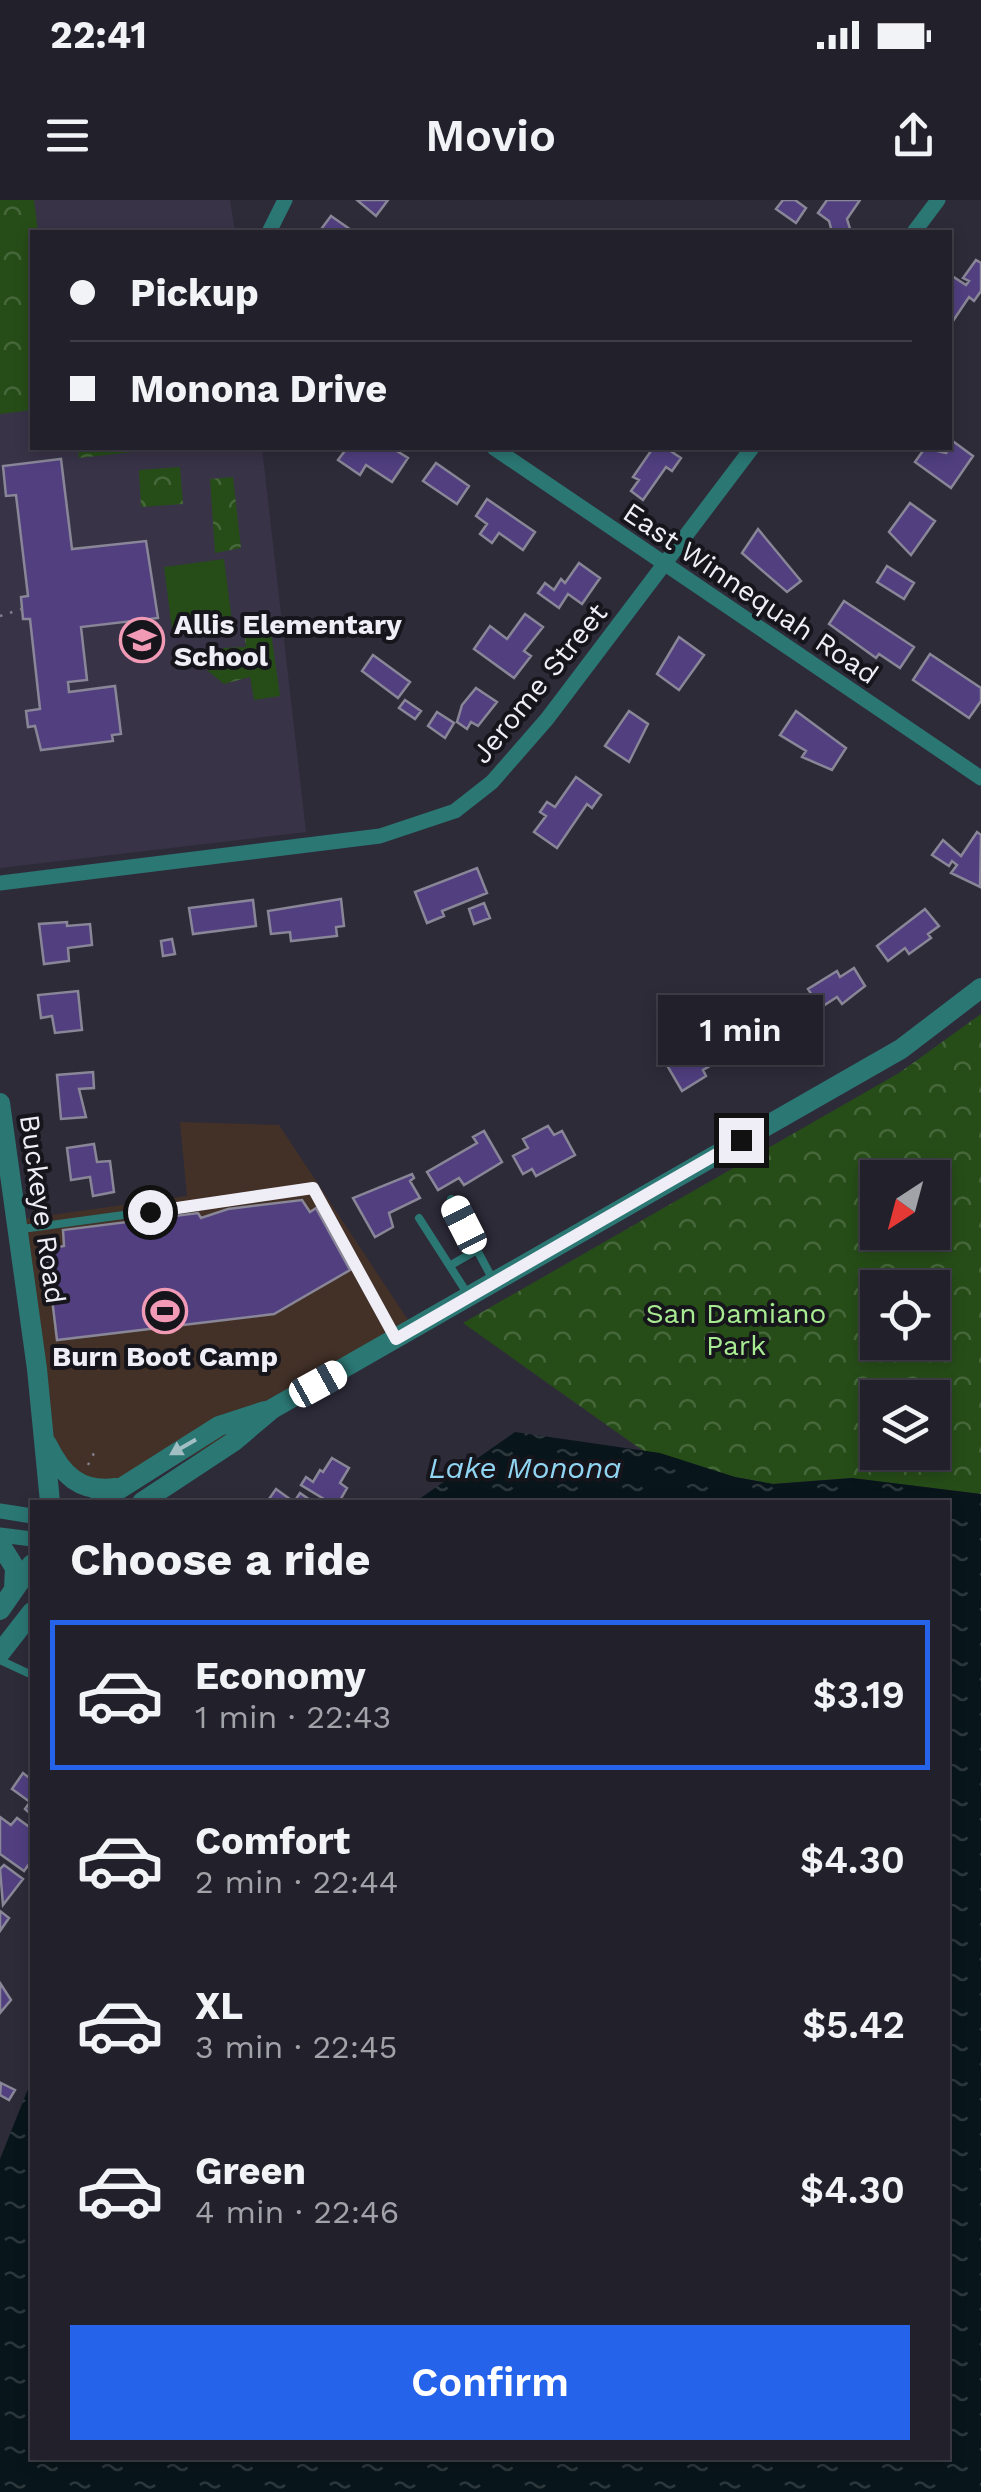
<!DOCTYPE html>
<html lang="en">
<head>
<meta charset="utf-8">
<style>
	:root { --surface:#22202b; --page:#2a2833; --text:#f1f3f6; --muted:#a2a3a9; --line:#3f3e47; --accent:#2563eb }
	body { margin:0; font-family:"Work Sans",sans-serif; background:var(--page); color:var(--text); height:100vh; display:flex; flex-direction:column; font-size:38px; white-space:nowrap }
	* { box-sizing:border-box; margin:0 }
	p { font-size:32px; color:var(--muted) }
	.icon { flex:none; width:55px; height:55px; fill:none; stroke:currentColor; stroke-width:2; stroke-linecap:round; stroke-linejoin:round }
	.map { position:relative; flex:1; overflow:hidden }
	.panel { position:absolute; left:30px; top:1300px; width:920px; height:960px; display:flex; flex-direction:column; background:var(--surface); border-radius:0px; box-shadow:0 5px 15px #0003,0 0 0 2px var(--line) }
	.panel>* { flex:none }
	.hud { position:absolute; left:30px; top:30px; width:922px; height:220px; border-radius:0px; box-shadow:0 5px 15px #0003,0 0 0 2px var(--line); display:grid; align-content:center; height:220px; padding:0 40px; background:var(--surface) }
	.needle { width:65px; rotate:216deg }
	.controls { position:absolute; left:860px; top:960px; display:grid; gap:20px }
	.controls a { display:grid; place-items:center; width:90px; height:90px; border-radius:0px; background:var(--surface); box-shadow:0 5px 15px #0003,0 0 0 2px var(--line); font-size:50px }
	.end { position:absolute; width:45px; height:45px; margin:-22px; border:12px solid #efedf6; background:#111; box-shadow:0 0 0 5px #111 }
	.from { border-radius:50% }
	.bubble { position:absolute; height:70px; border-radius:0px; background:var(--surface); box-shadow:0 5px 15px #0003,0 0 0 2px var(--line); font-size:32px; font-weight:600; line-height:70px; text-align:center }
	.car { position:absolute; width:30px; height:60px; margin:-30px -15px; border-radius:12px; box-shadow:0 0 8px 2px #0007; background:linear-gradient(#fff 24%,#345 0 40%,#fff 0 76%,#345 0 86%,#fff 0) }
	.hud b { display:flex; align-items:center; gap:35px; height:95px; font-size:38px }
	.hud b+b { border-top:2px solid var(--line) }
	.hud i { width:25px; height:25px; background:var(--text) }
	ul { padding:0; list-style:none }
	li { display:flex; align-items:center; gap:30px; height:150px; margin:0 20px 15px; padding:0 20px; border:5px solid transparent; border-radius:0px }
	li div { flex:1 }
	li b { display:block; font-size:38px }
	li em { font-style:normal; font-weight:600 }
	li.current { border-color:var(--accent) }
	li>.icon { width:90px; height:90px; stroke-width:1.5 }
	h2 { padding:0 40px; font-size:45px; line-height:120px }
	.action { display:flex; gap:20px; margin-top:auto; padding:20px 40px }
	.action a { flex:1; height:115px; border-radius:0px; background:var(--accent); color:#fff; font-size:40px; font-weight:600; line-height:115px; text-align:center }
	.status { display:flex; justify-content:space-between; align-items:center; height:70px; padding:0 50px; background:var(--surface); direction:ltr }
	.status svg { height:28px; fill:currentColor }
	header { display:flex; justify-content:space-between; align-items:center; height:130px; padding:0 40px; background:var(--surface); font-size:45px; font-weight:600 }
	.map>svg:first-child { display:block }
</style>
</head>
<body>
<div class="status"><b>22:41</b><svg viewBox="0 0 49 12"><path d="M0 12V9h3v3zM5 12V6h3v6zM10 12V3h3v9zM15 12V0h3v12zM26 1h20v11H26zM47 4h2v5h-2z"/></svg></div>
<header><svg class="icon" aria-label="menu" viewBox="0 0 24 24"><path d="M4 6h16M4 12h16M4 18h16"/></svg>Movio<svg class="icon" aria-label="share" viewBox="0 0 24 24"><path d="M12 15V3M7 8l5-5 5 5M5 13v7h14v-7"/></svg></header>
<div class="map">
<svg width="981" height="2292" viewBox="0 0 981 2292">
	<defs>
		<pattern id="park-crowns" width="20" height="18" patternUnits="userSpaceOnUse" patternTransform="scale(2.5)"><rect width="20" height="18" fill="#264d18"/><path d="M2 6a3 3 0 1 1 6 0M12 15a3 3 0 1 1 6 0" fill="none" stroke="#46673a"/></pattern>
		<pattern id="water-ripples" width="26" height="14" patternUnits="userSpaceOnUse" patternTransform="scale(2.5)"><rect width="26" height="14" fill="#08151a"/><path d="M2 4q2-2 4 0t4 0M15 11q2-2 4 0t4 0" fill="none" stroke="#2c373c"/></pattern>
	</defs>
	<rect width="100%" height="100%" fill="#2e2b39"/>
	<path fill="#433128" d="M180 922 279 925 414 1129 167 1270 113 1288 48 1272 16 1020 187 996Z"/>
	<path fill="#383347" d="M0 0H230L235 32H32V248H262L306 632 0 668Z"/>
	<path fill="#264d18" d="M224 359 232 422 172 429 164 367Z"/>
	<path fill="url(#park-crowns)" fill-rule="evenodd" d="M0 0H34L38 32H32V210L0 214Z
		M78 248H167L79 258Z
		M180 267 183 304 141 307 139 270Z
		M233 277 241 348 215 353 210 279Z
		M243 425H270L280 496 254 500 250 477 224 484 207 470 205 457 224 448 246 447Z
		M981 814V1294L852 1278 773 1284 735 1277 642 1250 463 1123 899 873ZM878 978H932V1032H878ZM878 1088H932V1142H878ZM878 1198H932V1252H878Z"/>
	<path fill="url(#water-ripples)" d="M515 1232 660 1253 735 1277 773 1284 852 1278 981 1294V2292H0V1959L32 1879V2258H948V1302H415Z"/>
	<path fill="#513f80" stroke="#898697" stroke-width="2.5" d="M357 0H388L376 16Z
		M783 0H795L806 8 796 23 776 9Z
		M827 0H860L847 19 851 32H832L829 21 818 13Z
		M331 16 354 32H319Z
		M976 60 981 63V91L974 101 969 97 953 121 950 79 952 76 966 85 969 81 963 78Z
		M954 242 973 256 951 288 915 262 925 248 946 253Z
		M347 248H392L408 258 392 282 366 265 360 275 338 260Z
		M653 248H666L681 258 672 271 666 267 643 300 631 291 639 280 633 277Z
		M61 259 72 349 146 341 158 418 81 427 87 480 68 482 69 492 115 486 121 534 112 535 113 541 41 550 35 526 28 527 26 511 40 509 30 419H23L21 397 28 396 16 295 6 296 3 266Z
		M436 263 469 286 457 304 423 281Z
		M487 299 535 332 523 350 499 333 492 343 480 334 487 324 476 316Z
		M910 303 935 321 911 355 889 332Z
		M758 329 801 381 787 392 742 353Z
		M579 363 600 378 582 404 568 394 559 408 538 393 545 383 554 390 561 379 565 383Z
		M887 366 914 383 904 399 877 382Z
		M844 401 914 447 900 468 879 454 876 458 829 424Z
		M525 414 543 427 524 451 531 456 514 478 474 449 490 426 507 439Z
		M679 437 704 455 679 490 657 474Z
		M930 454 981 488V501L969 518 913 480Z
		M373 455 410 482 398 498 362 471Z
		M476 488 497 502 478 526 471 522 467 529 457 522 462 505Z
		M405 500 421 511 415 519 399 508Z
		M629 511 648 524 629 562 605 546Z
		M796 511 846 548 832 570 802 557 806 551 780 535Z
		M437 512 454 523 445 538 428 526Z
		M576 577 601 595 592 608 587 604 557 648 534 632 546 616 540 612 547 602 555 607Z
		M977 632 981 635 980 687 951 673 957 665 952 661 949 666 932 655 943 640 961 656Z
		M477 668 487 693 442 711 444 716 427 723 415 692Z
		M341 699 344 726 336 727 337 736 291 741 290 732 271 734 268 711Z
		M253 700 256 726 193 734 189 708Z
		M484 703 490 718 474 724 469 709Z
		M925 709 939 726 928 734 931 738 909 754 905 748 888 761 877 746Z
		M67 722V726L90 724 92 745 68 748 69 761 44 764 39 724Z
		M172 739 175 754 163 756 161 741Z
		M854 768 865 786 842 804 837 797 820 808 808 789 837 771 840 777Z
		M78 791 82 830 55 833 52 816 41 818 38 795Z
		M754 798 760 808 777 799 793 828 769 841 766 835 740 850 726 827 749 814 743 804Z
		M707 844 717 862 703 870 706 876 682 891 668 867Z
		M93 872 94 888 79 889 86 917 61 919 57 875Z
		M548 926 554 935 562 931 575 955 536 976 532 969 523 974 513 956 528 948 523 939Z
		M484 931 502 962 464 985 459 978 438 990 427 972 477 943 473 937Z
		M94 944 97 962 110 961 114 992 93 996 90 977 71 980 67 948Z
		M412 974 414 978 410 981 420 998 389 1013 393 1027 375 1037 353 998Z
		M302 1000 310 1012 316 1008 350 1070 274 1114 57 1140 46 1049 64 1046 63 1030 198 1013 201 1018 228 1009Z
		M332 1258 349 1268 340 1283 347 1288 339 1302H329L301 1285 306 1277 313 1282 320 1270 323 1272Z
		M276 1289 294 1302 300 1293 313 1302H267Z
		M23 1573 32 1580V1615L25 1609 30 1602 12 1589Z
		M0 1617 11 1625 17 1618 32 1629V1660L24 1671 0 1654Z
		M4 1665 23 1679 3 1705 0 1669Z
		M0 1711 9 1718 0 1731Z
		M0 1783 11 1800 0 1813Z
		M1 1883 15 1890 9 1900 0 1895Z"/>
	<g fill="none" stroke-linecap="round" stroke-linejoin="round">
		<path stroke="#827f8b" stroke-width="2.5" stroke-dasharray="2.5 8" stroke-linecap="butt" d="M0 416 22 409
			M88 1265 96 1249"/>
		<path stroke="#2b7774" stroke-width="8" d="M419 1018 467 1093
			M22 1029 313 989 393 1135
			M477 1050 492 1078
			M451 1065 477 1050 451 999
			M0 1460 32 1475"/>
		<path stroke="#2b7774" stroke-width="15" d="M269 32 285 0
			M914 32 938 0
			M494 248 981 578
			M0 683 380 636 455 611 492 582 547 519 752 248
			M0 1311 32 1316
			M0 1335 32 1339"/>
		<path stroke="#2b7774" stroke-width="20" d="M0 903 37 1169 50 1302
			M47 1244C62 1275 80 1293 116 1288
			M99 1302 219 1226 265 1211
			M142 1302 233 1242 272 1209 901 849 981 788
			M0 1344 15 1368 14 1389
			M0 1410 32 1364
			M0 1453 32 1412"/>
	</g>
	<defs><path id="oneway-solid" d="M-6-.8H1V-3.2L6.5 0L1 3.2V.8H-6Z" transform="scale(2.5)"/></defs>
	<use fill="#a1bec2" href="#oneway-solid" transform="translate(183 1247) rotate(150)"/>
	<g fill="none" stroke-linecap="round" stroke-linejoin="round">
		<path stroke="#efedf6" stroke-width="12" d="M150 1012 313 988 396 1139 741 940"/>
	</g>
	<defs>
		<symbol id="school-ring" viewBox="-11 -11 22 22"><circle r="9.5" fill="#16151b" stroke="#f09ab6" stroke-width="1.5"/><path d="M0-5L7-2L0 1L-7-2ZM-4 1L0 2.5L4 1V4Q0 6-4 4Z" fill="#f09ab6"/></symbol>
		<symbol id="stadium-ring" viewBox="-11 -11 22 22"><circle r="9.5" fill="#16151b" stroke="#f09ab6" stroke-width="1.5"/><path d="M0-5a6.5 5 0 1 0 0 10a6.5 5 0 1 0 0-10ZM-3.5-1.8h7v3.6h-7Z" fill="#f09ab6"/></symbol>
	</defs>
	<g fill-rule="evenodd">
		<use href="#school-ring" x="117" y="415" width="50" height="50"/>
		<use href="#stadium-ring" x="140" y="1086" width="50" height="50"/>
	</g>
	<g text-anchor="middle" stroke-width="8" stroke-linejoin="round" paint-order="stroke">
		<g font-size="28" fill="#efedf6" stroke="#16151b">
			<text transform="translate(751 393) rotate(34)" y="10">East Winnequah Road</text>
			<text transform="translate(539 483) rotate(-51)" y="10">Jerome Street</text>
			<text transform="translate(43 1009) rotate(82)" y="10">Buckeye Road</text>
		</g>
		<g font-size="28" font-weight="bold" fill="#efedf6" stroke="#16151b" text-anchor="start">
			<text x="174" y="434">Allis Elementary<tspan x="174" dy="32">School</tspan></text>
			<text x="165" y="1166" text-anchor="middle">Burn Boot Camp</text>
		</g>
		<g font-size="28" fill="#a8eb93" stroke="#16151b">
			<text x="736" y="1123">San Damiano<tspan x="736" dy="32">Park</tspan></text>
		</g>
		<g font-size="30" font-style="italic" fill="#90d6f3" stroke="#16151b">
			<text x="525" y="1278">Lake Monona</text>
		</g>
	</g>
</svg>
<div class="controls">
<a><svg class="needle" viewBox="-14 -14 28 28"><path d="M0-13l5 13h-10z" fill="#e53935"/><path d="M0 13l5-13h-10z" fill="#a2a3a9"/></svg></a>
<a><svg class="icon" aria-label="locate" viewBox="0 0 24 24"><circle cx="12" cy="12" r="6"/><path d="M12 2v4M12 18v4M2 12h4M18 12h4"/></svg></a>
<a><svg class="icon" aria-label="layers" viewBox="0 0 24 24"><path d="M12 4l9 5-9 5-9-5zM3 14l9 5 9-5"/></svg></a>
</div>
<i class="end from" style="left:150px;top:1012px"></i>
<i class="end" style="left:741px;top:940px"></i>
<div class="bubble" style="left:658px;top:795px;width:165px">1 min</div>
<i class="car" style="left:464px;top:1025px;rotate:333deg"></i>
<i class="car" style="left:318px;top:1184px;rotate:61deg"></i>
<div class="hud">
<b><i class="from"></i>Pickup</b>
<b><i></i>Monona Drive</b>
</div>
<section class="panel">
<h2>Choose a ride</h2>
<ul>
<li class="current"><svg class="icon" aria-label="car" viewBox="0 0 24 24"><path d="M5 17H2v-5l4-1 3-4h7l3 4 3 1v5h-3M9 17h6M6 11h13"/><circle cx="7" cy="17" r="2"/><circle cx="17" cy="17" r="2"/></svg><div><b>Economy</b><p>1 min · 22:43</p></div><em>$3.19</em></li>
<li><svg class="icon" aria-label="car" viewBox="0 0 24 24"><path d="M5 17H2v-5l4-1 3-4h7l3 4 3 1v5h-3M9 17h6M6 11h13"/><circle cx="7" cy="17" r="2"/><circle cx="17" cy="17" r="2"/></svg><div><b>Comfort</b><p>2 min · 22:44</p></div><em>$4.30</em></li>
<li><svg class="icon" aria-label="car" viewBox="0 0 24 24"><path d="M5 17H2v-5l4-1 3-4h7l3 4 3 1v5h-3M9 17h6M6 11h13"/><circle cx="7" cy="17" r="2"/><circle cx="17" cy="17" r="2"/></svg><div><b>XL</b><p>3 min · 22:45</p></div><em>$5.42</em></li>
<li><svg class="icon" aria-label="car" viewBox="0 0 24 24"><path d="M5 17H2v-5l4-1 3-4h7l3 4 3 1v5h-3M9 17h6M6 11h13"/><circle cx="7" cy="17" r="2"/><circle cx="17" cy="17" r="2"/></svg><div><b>Green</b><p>4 min · 22:46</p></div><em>$4.30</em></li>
</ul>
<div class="action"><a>Confirm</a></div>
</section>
</div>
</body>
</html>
